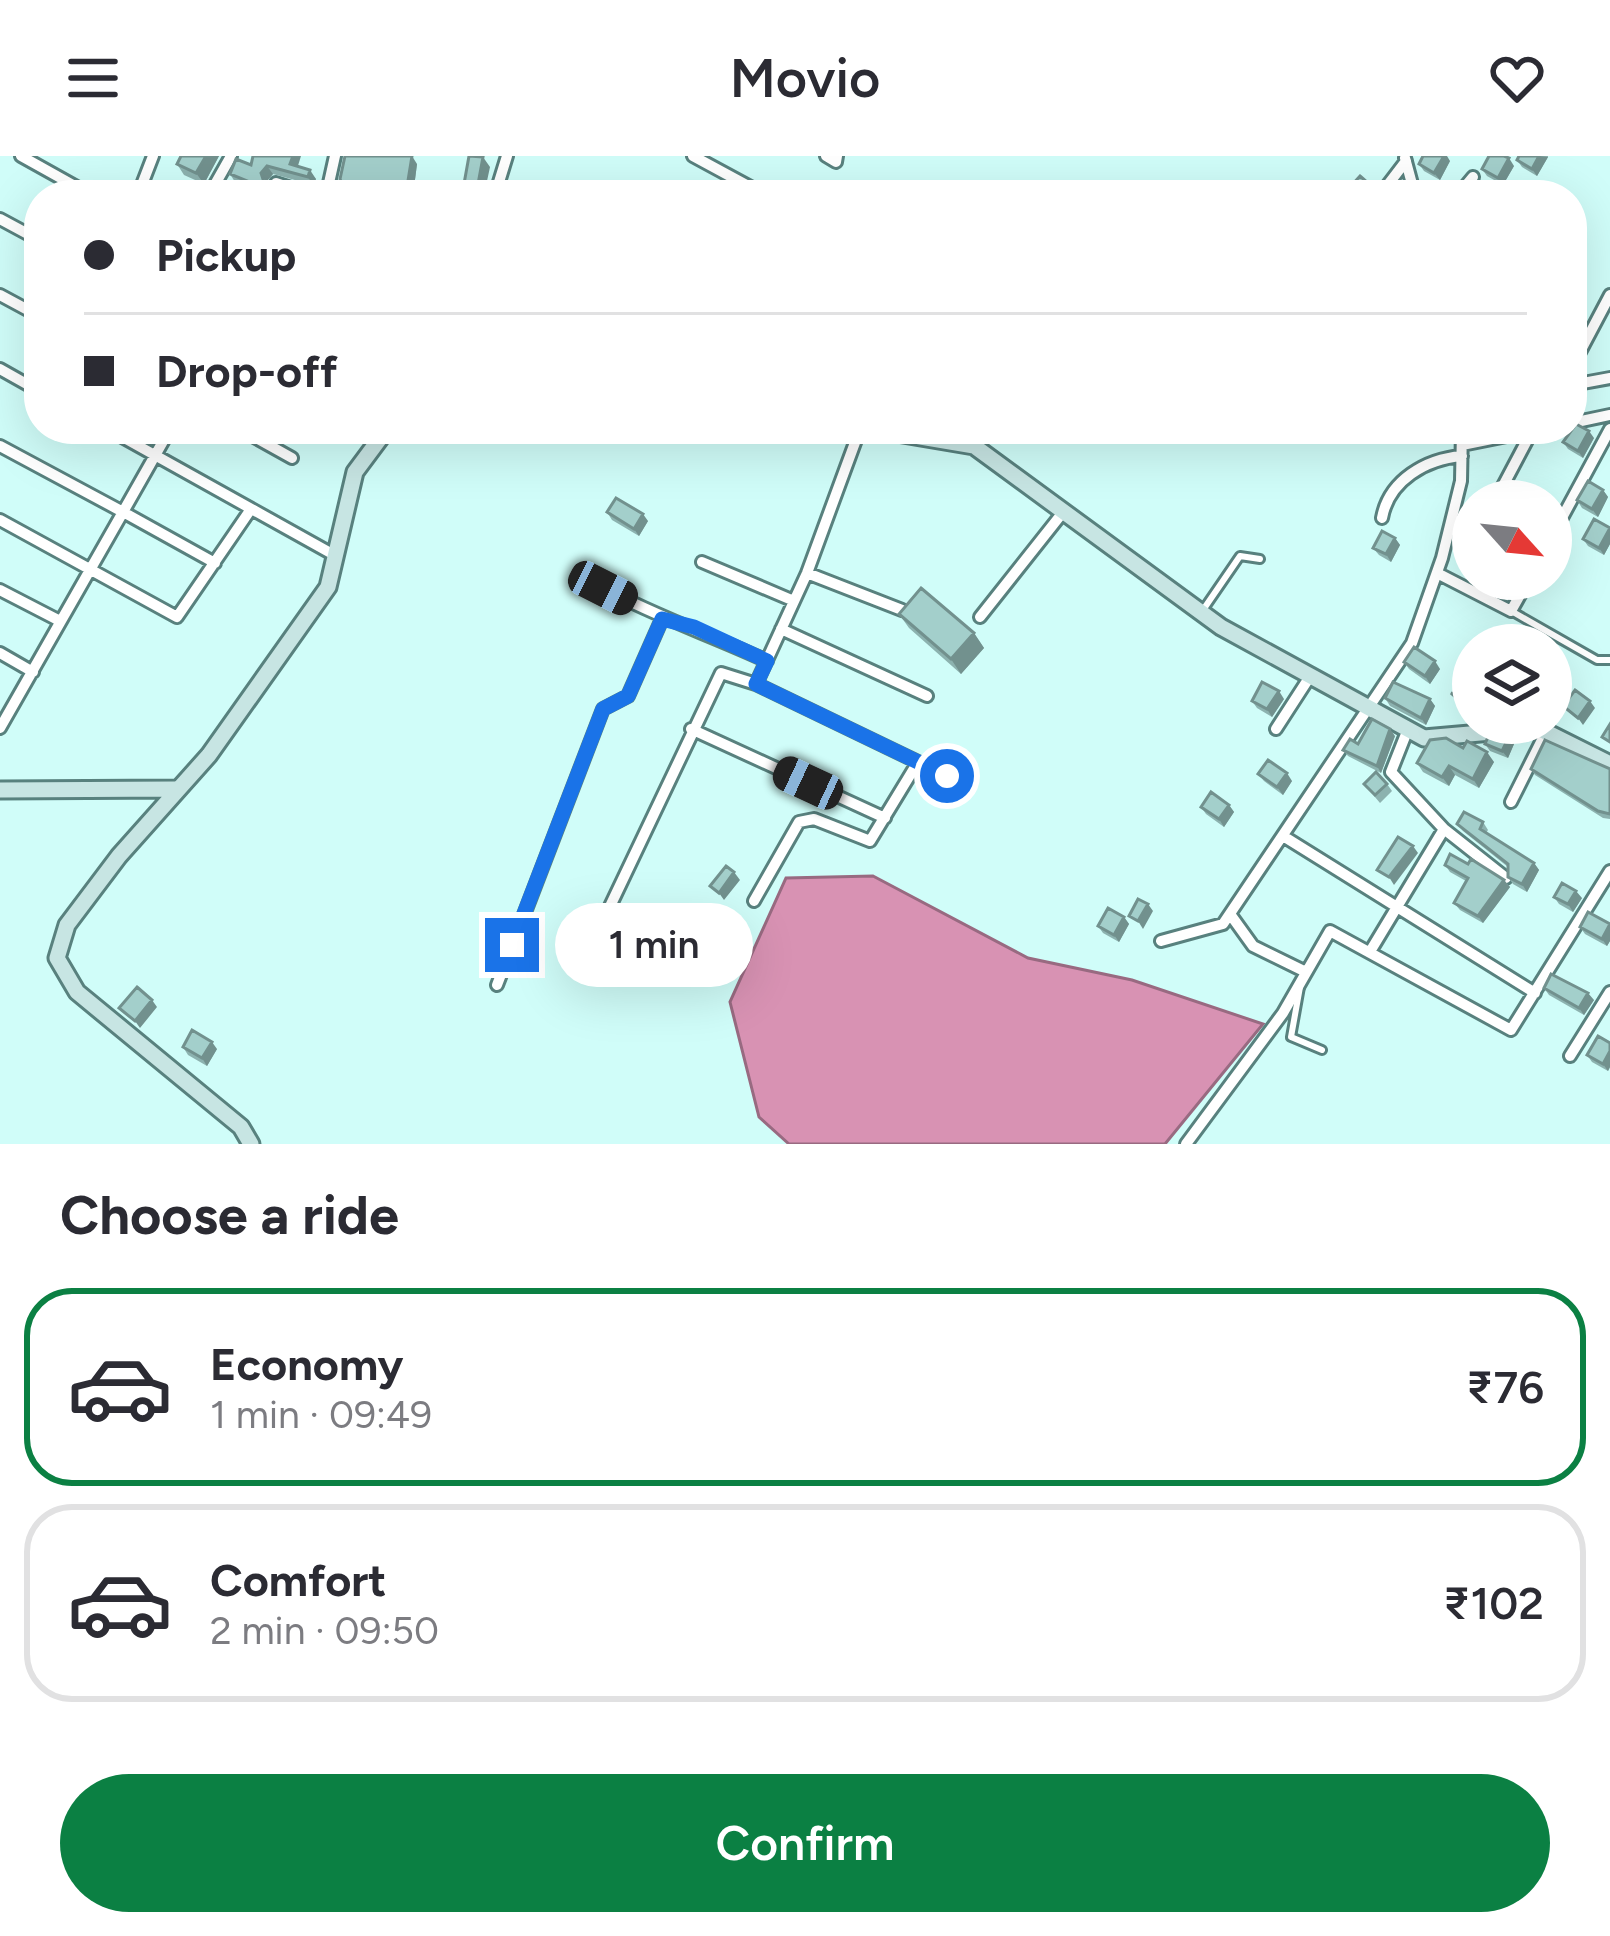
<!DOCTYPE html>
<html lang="en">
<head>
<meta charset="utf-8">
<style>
	:root { --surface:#fff; --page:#f2f2f3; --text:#2b2b33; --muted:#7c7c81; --line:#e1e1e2; --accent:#0b8043 }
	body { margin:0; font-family:Figtree,sans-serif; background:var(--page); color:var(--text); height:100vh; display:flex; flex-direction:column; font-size:45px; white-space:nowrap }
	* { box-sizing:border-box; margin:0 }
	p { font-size:39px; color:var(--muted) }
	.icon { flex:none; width:66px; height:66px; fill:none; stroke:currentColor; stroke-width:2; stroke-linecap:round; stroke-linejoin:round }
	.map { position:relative; height:988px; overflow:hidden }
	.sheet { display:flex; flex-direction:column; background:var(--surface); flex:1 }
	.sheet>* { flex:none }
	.banner { position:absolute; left:24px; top:24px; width:1563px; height:264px; border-radius:48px; box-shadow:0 12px 48px #0002; display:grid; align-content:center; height:264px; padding:0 60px; background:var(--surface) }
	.needle { width:78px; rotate:117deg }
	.buttons { position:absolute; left:1452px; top:324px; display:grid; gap:24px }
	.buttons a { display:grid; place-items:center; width:120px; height:120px; border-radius:50%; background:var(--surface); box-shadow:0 12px 48px #0002; font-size:60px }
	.end { position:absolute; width:54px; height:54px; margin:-27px; border:15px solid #1a73e8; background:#fff; box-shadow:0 0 0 6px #fff }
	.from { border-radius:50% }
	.bubble { position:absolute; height:84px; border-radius:42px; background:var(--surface); box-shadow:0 12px 48px #0002; font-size:39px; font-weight:600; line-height:84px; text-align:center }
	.car { position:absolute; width:36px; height:72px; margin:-36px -18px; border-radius:15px; box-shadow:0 0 9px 3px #0007; background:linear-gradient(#222 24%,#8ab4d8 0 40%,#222 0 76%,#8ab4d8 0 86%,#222 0) }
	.banner b { display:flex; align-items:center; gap:42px; height:114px; font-size:45px }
	.banner b+b { border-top:3px solid var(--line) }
	.banner i { width:30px; height:30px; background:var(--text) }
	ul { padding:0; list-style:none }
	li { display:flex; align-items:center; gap:36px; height:198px; margin:0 24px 18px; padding:0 36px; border:6px solid var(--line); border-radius:48px }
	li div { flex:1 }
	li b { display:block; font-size:45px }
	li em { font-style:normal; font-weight:600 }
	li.active { border-color:var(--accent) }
	li>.icon { width:108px; height:108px; stroke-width:1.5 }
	h2 { padding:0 60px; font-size:54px; line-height:144px }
	.button { display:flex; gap:24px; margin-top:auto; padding:24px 60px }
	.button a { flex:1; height:138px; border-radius:72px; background:var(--accent); color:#fff; font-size:48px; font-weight:600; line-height:138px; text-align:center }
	header { display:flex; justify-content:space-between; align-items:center; height:156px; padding:0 60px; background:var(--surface); font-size:54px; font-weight:600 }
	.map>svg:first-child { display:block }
</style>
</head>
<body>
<header><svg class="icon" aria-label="menu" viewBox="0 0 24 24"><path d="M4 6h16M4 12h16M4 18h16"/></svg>Movio<svg class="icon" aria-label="heart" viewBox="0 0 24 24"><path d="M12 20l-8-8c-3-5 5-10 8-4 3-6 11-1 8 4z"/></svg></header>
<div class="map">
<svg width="1610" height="988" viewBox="0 0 1610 988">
	<rect width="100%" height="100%" fill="#d0fdf9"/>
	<path fill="#d892b3" stroke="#986a81" stroke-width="3" d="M873 720 1028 802 1132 824 1263 868 1165 988H789L759 961 730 846 786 722Z"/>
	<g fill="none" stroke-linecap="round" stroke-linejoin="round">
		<defs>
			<path id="lane" d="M1203 454 1240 400 1260 403
				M1513 456 1597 504H1610
				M1300 831 1291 881 1322 894"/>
			<path id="street" d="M21 0 91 39
				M335 0 327 36 340 39
				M693 0 765 39
				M826 0 836 6 837 0
				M1405 2 1415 39
				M276 27 313 39
				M138 39 153 0
				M209 39 231 0
				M495 39 507 0
				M1380 39 1406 5
				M1458 39 1473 21
				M0 63 39 84
				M0 139 39 160
				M1572 211 1610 139
				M0 213 39 235
				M1572 229 1610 222
				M1572 267 1610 259
				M108 273 336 400
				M170 273 123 356 215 407
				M240 273 292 302
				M1462 289 1542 273
				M0 290 123 356 0 572
				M1495 345 1532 275
				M1382 362C1389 324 1426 303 1462 300
				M0 364 177 461 251 353
				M1551 382 1610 273
				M702 406 794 445
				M807 417 902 454
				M1437 417 1511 455 1529 423
				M603 432C657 461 711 479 767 505
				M0 434 60 465
				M980 461 1064 355
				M781 473 927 540
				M0 497 33 516
				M756 528 807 417 860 273
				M691 573 885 662
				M1276 573 1309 522
				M1408 573 1391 616 1444 673 1506 722
				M1511 646 1546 576
				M1283 680 1535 837
				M754 745 799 666 814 663 870 685 918 606
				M1230 758 1253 790 1306 816
				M1161 785 1223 768 1412 487 1442 402 1461 325 1462 273
				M1371 794 1444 673
				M584 805 721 517 756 528 947 620
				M497 829 603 553 628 540 662 463
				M1570 900 1610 836
				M1186 988 1283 857 1330 775 1511 874 1610 715"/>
			<path id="secondary" d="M873 273 974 290 1221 471 1424 582 1538 572 1610 608
				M0 634 175 633
				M251 988 241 971 77 836 57 802 67 769 119 700 209 599 328 431 355 316 387 273"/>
		</defs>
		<use href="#lane" stroke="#58817e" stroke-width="12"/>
		<use href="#street" stroke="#58817e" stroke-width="16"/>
		<use href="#secondary" stroke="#58817e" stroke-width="21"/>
		<use href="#lane" stroke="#fff" stroke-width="6"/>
		<use href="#street" stroke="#fff" stroke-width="10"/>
		<use href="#secondary" stroke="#c7e5e3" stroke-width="15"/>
	</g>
	<path fill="#8cb2af" d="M181 0H219L204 28 184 19 177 8Z
		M1519 0H1548V1L1537 20 1522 11 1517 4Z
		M1450 5 1440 24 1424 15 1419 8Z
		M417 8 413 39H369L344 32Z
		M251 9 298 10 316 23 313 29 273 18 267 25V27L254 34 235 26 230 18Z
		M1514 10 1503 29 1487 20 1482 13Z
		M1594 282 1583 302 1568 293 1563 286Z
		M1603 334 1608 341 1598 361 1582 352 1577 344Z
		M607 356 648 365 639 380 612 364Z
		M1610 372V388L1604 399 1588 390 1583 383Z
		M1395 382 1400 389 1391 406 1379 399 1373 392Z
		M899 458 974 477 984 492 961 518 909 472Z
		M1404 506 1440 513 1430 528 1409 513Z
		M1385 542 1430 543 1435 550 1426 569 1390 550Z
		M1284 543 1272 561 1257 552 1252 545Z
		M1395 580 1381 617 1348 600 1343 594Z
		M1509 581 1514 588 1508 602 1490 595 1485 588Z
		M1463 592 1494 606 1479 632 1455 619 1449 630 1423 616 1417 607Z
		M1531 613H1610V663L1603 662 1535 619Z
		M1258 618 1292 625 1283 639 1264 625Z
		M1364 628H1387L1392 635 1380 647Z
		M1229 649 1234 656 1224 671 1206 658 1201 651Z
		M1483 666 1488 674 1486 677 1534 707 1539 714 1527 736 1513 728 1508 721V711L1463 675 1457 668Z
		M1468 708 1504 724 1510 731 1483 767 1460 754 1454 747 1466 725 1450 716 1445 709Z
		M1554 741 1582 742 1573 756 1559 748Z
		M1124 761 1129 768 1119 786 1103 777 1098 770Z
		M1610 768V785L1607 790 1585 778 1580 771Z
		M1544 832 1594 844 1584 859 1549 839Z
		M1610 887V911L1608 915 1592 906 1587 899Z
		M183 891 217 893 207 910 188 899Z"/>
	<path fill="#72918e" d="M206 0H219L204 28 196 17Z
		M293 0H301L296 16 290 8Z
		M412 0 417 8 413 39H408L406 37Z
		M1444 0H1447L1450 5 1440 24 1434 17Z
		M1539 0 1548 1 1537 20 1532 13Z
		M483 1 490 11 484 39H476Z
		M1509 2 1514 10 1503 29 1498 22Z
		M267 10 273 18 267 25 270 34 261 17Z
		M310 14 316 23 313 29 308 21Z
		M1589 275 1594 282 1583 302 1578 295Z
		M1603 334 1608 341 1598 361 1592 353Z
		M643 358 648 365 639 380 634 373Z
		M1610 372V388L1604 399 1599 392Z
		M1395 382 1400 389 1391 406 1386 398Z
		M974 477 984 492 961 518 951 503Z
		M1435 505 1440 513 1430 528 1425 520Z
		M1279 535 1284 543 1272 561 1267 553Z
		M1430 543 1435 550 1426 569 1421 562Z
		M1590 545 1595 552 1583 569 1578 562Z
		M1390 573 1395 580 1381 617 1377 610Z
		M1509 581 1514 588 1508 602 1502 595Z
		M1487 596 1494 606 1479 632 1473 623Z
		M1449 610 1455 619 1449 630 1442 621Z
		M1287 617 1292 625 1283 639 1277 631Z
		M1229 649 1234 656 1224 671 1219 663Z
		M1413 690 1418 697 1394 729 1389 721Z
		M1534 707 1539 714 1527 736 1522 728Z
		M734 716 740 724 724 744 719 737Z
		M1504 724 1510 731 1483 767 1478 760Z
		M1576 735 1582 742 1573 756 1568 748Z
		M1148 748 1153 755 1143 773 1138 765Z
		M1124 761 1129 768 1119 786 1114 779Z
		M1610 768V785L1607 790 1602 783Z
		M1588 837 1594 844 1584 859 1579 852Z
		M152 844 157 851 140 872 135 865Z
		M212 886 217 893 207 910 202 902Z
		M1610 895V911L1608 915 1603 908Z"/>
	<path fill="#a3cfcb" stroke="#72918e" stroke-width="3" d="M181 0H206L196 17 177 8Z
		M253 0H293L290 8 310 14 308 21 267 10 261 17 264 26 301 39H252L257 29 230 18 236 3 251 9Z
		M345 0H412L406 37 395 35 394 39H379L380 33 358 30 355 39H338L344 32 340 23Z
		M469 0 483 1 476 39H462Z
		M1423 0H1444L1434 17 1419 8Z
		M1489 0H1504L1509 2 1498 22 1482 13Z
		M1519 0H1539L1532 13 1517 4Z
		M1360 20 1368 27 1369 39H1349L1355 34 1351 30Z
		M1576 268 1589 275 1578 295 1563 286Z
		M1588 325 1603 334 1592 353 1577 344Z
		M616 342 643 358 634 373 607 356Z
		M1594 363 1610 372 1599 392 1583 383Z
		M1382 375 1395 382 1386 398 1373 392Z
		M921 432 974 477 951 503 899 458Z
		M1414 491 1435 505 1425 520 1404 506Z
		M1262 526 1279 535 1267 553 1252 545Z
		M1393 526 1430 543 1421 562 1385 542Z
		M1575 534 1590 545 1578 562 1563 550Z
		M1451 537 1473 543V556Z
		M1372 563 1390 573 1377 610 1343 594 1350 583 1358 588Z
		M1610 568V586L1602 581Z
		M1488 581H1509L1502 595 1485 588Z
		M1446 582 1463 592 1467 585 1487 596 1473 623 1449 610 1442 621 1417 607 1430 584Z
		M1545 584 1610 613V658L1598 655 1531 613Z
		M1268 604 1287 617 1277 631 1258 618Z
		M1376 616 1387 628 1375 639 1364 628Z
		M1211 636 1229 649 1219 663 1201 651Z
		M1464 656 1483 666 1480 673 1534 707 1522 728 1508 721V708L1457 668Z
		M1398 681 1413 690 1389 721 1377 714Z
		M1450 698 1468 708 1471 703 1504 724 1478 760 1454 747 1468 722 1445 709Z
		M726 710 734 716 719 737 710 730Z
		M1562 727 1576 735 1568 748 1554 741Z
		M1138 743 1148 748 1138 765 1129 760Z
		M1108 752 1124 761 1114 779 1098 770Z
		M1588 756 1610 768 1602 783 1580 771Z
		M1551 818 1588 837 1579 852 1544 832Z
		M137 831 152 844 135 865 119 852Z
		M192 874 212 886 202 902 183 891Z
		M1598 880 1610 887V895L1603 908 1587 899Z"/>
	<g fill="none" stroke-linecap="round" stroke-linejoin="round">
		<path stroke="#1a73e8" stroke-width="15" d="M512 789 603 553 628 540 662 463 694 471 767 505 756 528 947 620"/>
	</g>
</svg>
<div class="buttons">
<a><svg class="needle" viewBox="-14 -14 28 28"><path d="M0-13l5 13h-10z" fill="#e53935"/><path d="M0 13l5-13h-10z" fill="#7c7c81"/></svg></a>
<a><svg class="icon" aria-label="layers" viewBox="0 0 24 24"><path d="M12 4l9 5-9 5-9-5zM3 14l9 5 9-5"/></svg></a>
</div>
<i class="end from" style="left:947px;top:620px"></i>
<i class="end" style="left:512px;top:789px"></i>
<div class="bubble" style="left:555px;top:747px;width:198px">1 min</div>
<i class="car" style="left:603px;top:432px;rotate:117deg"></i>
<i class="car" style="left:808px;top:627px;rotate:295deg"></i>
<div class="banner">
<b><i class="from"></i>Pickup</b>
<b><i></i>Drop-off</b>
</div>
</div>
<section class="sheet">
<h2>Choose a ride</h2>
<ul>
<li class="active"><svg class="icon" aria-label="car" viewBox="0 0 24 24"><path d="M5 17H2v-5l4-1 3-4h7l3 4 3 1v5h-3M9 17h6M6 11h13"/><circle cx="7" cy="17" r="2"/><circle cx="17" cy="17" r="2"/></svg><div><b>Economy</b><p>1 min · 09:49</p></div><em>₹76</em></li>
<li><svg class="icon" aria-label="car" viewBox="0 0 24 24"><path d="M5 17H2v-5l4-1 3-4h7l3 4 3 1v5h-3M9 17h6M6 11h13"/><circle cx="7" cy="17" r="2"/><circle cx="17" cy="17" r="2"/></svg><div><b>Comfort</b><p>2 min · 09:50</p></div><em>₹102</em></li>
</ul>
<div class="button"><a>Confirm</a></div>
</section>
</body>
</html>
